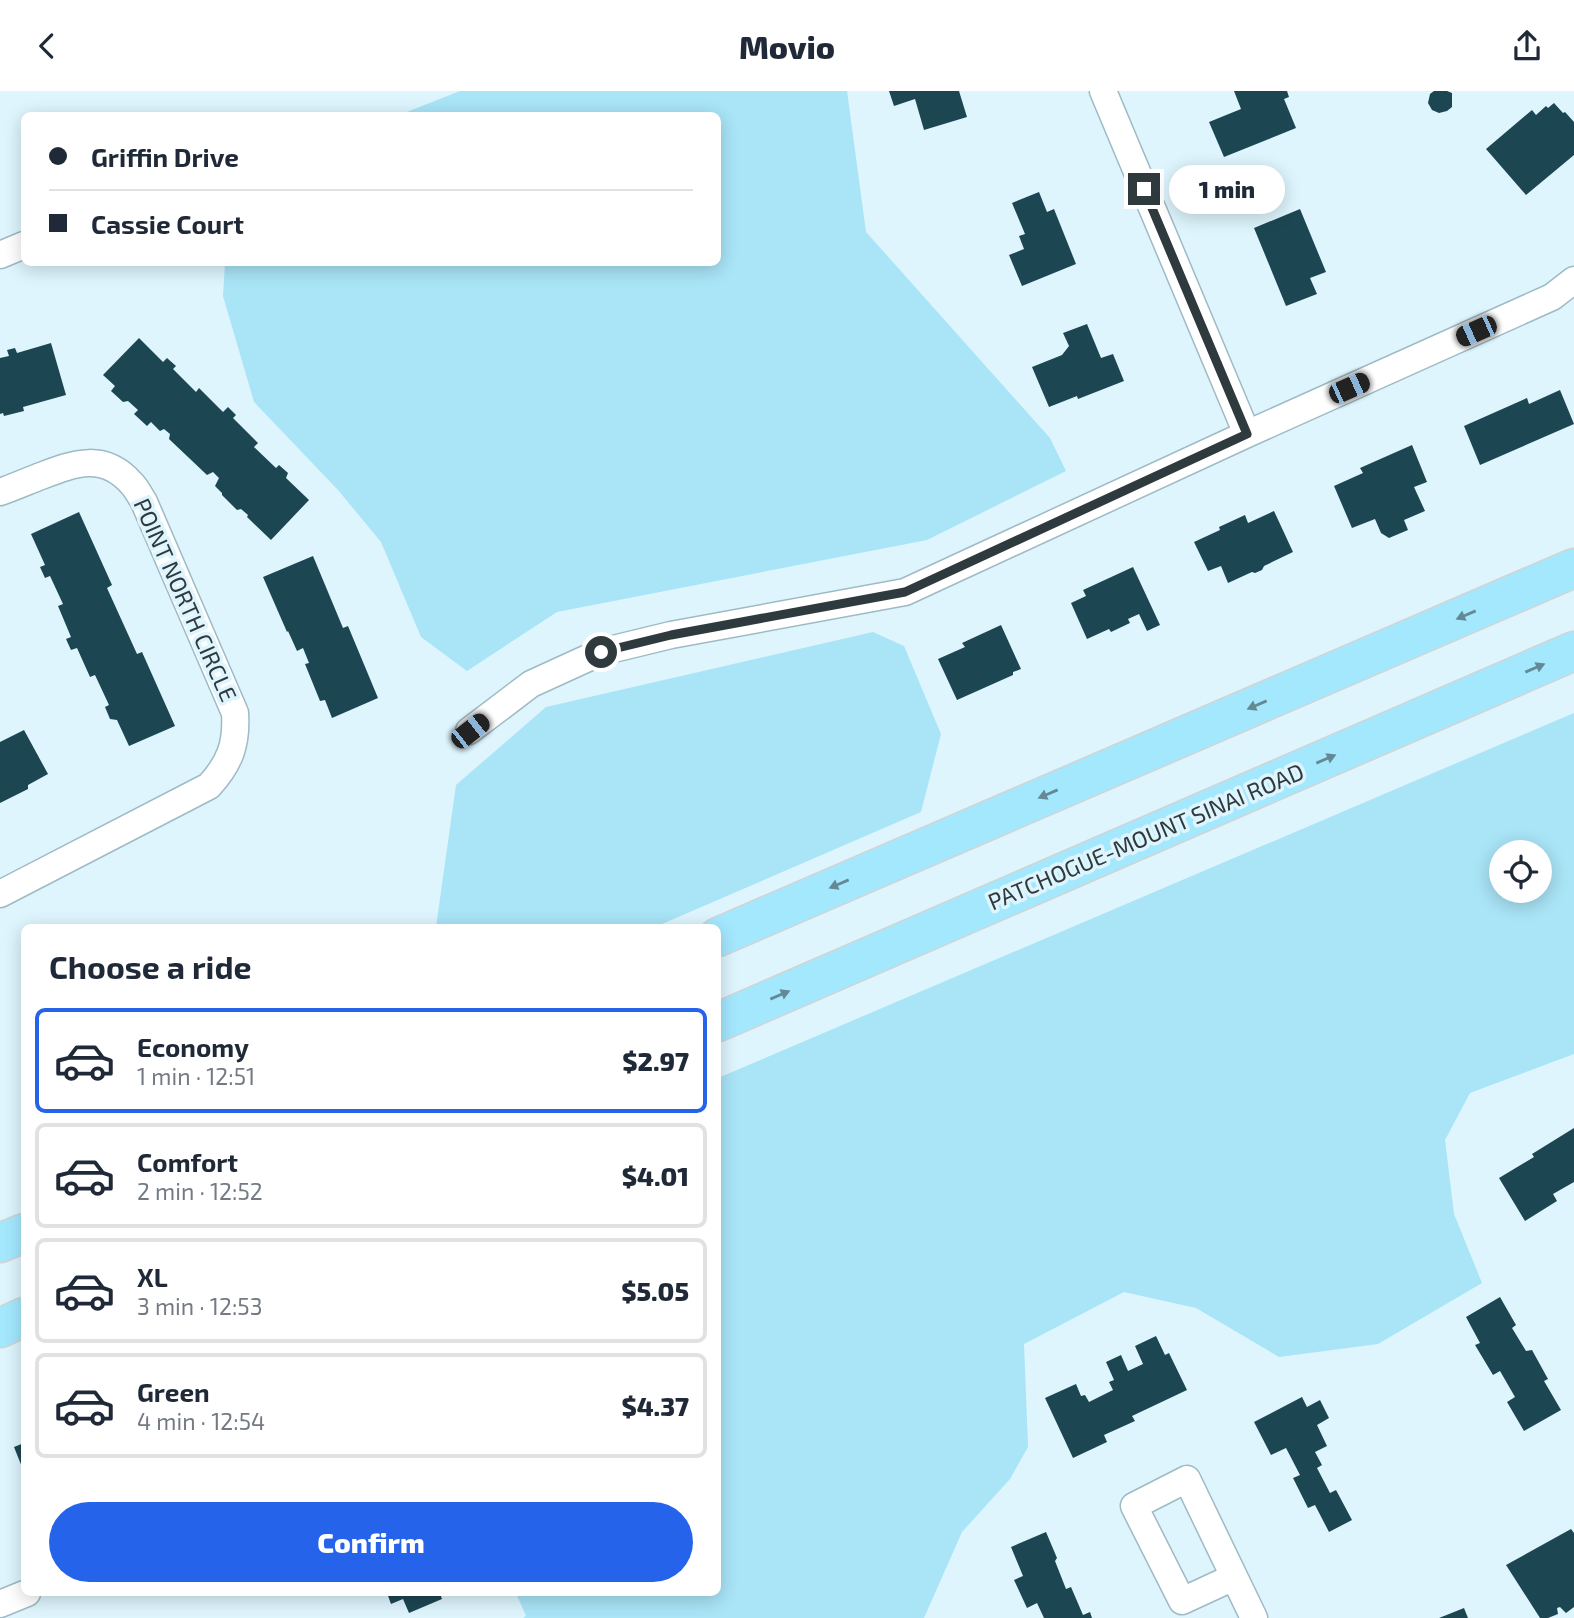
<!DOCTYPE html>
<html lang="en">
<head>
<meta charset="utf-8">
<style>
	:root { --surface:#fff; --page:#f2f2f3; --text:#1f2937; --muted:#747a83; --line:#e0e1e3; --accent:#2563eb }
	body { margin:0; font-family:"Exo 2",sans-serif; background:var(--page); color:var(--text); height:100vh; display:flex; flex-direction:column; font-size:26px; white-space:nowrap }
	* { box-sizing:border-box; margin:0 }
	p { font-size:23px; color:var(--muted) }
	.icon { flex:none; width:38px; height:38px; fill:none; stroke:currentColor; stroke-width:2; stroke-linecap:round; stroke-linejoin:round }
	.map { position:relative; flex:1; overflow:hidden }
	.panel { position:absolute; left:21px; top:833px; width:700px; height:672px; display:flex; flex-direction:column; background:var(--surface); border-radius:10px; box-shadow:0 4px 18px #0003 }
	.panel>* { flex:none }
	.banner { position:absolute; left:21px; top:21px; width:700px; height:154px; border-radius:10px; box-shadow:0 4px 18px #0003; display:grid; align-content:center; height:154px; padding:0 28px; background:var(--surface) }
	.buttons { position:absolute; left:1489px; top:749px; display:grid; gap:14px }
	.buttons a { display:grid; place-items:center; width:63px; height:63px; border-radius:50%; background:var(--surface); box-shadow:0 4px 18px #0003; font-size:35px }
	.end { position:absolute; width:32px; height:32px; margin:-16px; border:9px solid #2f3a3e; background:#fff; box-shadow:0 0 0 4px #fff }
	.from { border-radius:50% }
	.bubble { position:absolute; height:49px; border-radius:24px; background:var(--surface); box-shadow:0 4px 18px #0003; font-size:23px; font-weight:800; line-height:49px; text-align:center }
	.car { position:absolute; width:21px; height:42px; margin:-21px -10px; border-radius:9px; box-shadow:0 0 5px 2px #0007; background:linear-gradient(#222 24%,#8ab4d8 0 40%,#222 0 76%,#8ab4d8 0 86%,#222 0) }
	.banner b { display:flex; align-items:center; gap:24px; height:66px; font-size:26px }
	.banner b+b { border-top:2px solid var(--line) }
	.banner i { width:18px; height:18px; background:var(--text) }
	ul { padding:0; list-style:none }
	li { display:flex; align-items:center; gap:21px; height:105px; margin:0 14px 10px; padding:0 14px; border:4px solid var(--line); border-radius:10px }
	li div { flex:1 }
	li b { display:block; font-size:26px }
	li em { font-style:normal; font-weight:800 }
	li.active { border-color:var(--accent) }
	li>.icon { width:63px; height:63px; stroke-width:1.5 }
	h2 { padding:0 28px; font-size:32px; line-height:84px }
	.cta { display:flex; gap:14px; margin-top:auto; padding:14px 28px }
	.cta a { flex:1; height:80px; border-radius:42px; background:var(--accent); color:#fff; font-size:28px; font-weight:800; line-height:80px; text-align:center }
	header { display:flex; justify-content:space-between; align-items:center; height:91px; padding:0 28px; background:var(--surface); font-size:32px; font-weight:800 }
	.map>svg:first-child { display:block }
</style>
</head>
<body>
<header><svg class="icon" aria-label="back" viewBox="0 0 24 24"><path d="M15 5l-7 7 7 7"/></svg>Movio<svg class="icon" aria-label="share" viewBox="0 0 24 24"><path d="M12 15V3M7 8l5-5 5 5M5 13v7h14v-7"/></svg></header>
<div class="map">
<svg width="1574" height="1527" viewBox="0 0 1574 1527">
	<rect width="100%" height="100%" fill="#def5fd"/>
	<path fill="#a9e4f7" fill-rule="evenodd" d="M460 0H847L866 141 1050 347 1066 380 927 449 557 521 467 580 421 546 381 451 338 399 254 311 223 205 225 172H718V24H399Z
		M873 541 904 555 941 643 921 721 655 836H436L456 694 546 616Z
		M1574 622V963L1470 1002 1445 1049 1454 1123 1482 1192 1378 1253 1279 1266 1196 1217 1124 1201 1024 1253 1028 1356 1010 1388 962 1441 924 1527H523L526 1525 516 1502H718V987ZM1540 761V800H1502V761Z"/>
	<path fill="#1d4653" d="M889 0H959L967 26 924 39 915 8 894 15Z
		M1234 0H1287L1289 6 1284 8 1296 37 1224 66 1209 31 1241 18Z
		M1434 0H1447L1452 2V16L1447 20 1439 22 1432 19 1428 12 1430 3Z
		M1554 12 1563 22 1565 21 1574 31V64L1526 104 1486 58 1532 19 1536 24 1546 15 1548 17Z
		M1039 101 1047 121 1054 118 1076 173 1022 195 1009 164 1024 158 1019 145 1025 143 1012 112Z
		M1300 118 1326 181 1310 187 1317 203 1286 215 1254 137Z
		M1087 233 1101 267 1113 263 1124 290 1078 308 1077 305 1049 316 1032 276 1062 264 1069 255 1063 242Z
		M139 247 163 271 167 267 176 275 173 278 196 301 199 297 223 321 228 316 236 324 233 327 258 352 254 356 276 377 279 374 288 382 286 387 309 409 271 449 247 426 248 424 241 418 237 419 222 404V402L215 395 219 387 213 381 207 384 169 348 170 343 164 338 160 340 151 331 147 335 134 323 138 319 128 310 123 311 111 300 115 295 103 284Z
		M51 252 66 304 23 316 24 320 4 325 3 322 0 323V267L9 265 7 259 15 257 17 262Z
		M1560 299 1574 333 1480 374 1464 335 1527 307 1529 313Z
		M1412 354 1427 391 1414 396 1425 420 1404 429 1408 439 1389 447 1381 442 1375 428 1352 437 1334 395 1363 382 1360 377Z
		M1274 420 1293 461 1264 475 1262 479 1255 482 1252 481 1228 492 1221 475 1208 480 1194 451 1220 439 1219 436 1245 424 1248 432Z
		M79 421 112 494 107 497 137 563 142 561 175 635 129 655 117 629 110 628 105 616 109 614 95 584 90 586 77 557 71 559 66 548 71 546 58 515 63 513 50 485 45 487 40 476 45 474 31 443Z
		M313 465 343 537 348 535 378 607 332 627 325 609 320 610 305 573 309 572 303 557 297 560 288 540 287 541 263 486Z
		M1133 476 1160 534 1147 540 1139 523 1128 528 1130 532 1111 541 1109 538 1087 548 1071 512 1086 505 1083 499Z
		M1001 534 1021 578 1013 581V584L957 609 938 568 965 556 962 552Z
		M24 639 48 683 28 694V698L0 712V651Z
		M1574 1037V1091L1553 1103 1557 1110 1525 1130 1499 1087 1534 1066 1532 1063Z
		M1500 1206 1516 1234 1512 1237 1526 1260 1532 1259 1548 1288 1544 1290 1561 1319 1524 1340 1507 1311 1515 1306 1500 1280 1493 1284 1475 1254 1480 1252 1466 1226Z
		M1156 1245 1165 1264 1169 1262 1187 1299 1132 1325 1135 1330 1104 1344 1107 1351 1073 1367 1045 1307 1076 1293 1081 1305 1085 1304 1089 1311 1113 1299 1109 1291 1114 1289 1106 1271 1121 1264 1128 1280 1143 1273 1135 1255Z
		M1302 1306 1307 1316 1320 1309 1329 1327 1317 1334 1327 1355 1315 1361 1322 1374 1317 1377 1330 1402 1336 1399 1352 1429 1329 1441 1315 1414 1308 1417 1293 1387 1300 1384 1286 1357 1271 1364 1254 1331Z
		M24 1352V1381L14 1356Z
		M1571 1438 1574 1442V1516L1566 1522 1560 1516 1557 1517 1558 1523 1548 1527H1540L1506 1474Z
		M1046 1441 1057 1467 1055 1470 1066 1498 1071 1496 1083 1524 1090 1521 1092 1527H1044L1037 1512 1027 1517 1014 1489 1023 1485 1011 1456Z
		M387 1502H440L442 1508 409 1522 403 1508 391 1513Z
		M1464 1517 1468 1527H1439Z"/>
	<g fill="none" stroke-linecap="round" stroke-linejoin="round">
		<defs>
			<path id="minor" d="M1103 0 1247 343
				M0 164 24 154
				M0 401C14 396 28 390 41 385 75 372 104 361 132 393 137 398 140 405 144 411L235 622C237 653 230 672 209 695L0 803
				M469 640 531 593 601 561 671 544 905 501 1247 343 1552 206 1574 189
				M1234 1486 1182 1510 1134 1415 1187 1388 1254 1527
				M0 1513 27 1502"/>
			<path id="trunk" d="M718 846 1574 477
				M718 931 1574 560
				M0 1152 24 1142
				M0 1237 24 1226"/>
		</defs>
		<use href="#minor" stroke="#9ebac4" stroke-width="29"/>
		<use href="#trunk" stroke="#d1d4d5" stroke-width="41"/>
		<use href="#minor" stroke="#fff" stroke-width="26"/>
		<use href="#trunk" stroke="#a4e8fe" stroke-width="38"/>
	</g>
	<defs><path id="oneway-solid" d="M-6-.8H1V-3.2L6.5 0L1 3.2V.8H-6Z" transform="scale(1.75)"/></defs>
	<g fill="#648894">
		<use href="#oneway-solid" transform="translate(1466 524) rotate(157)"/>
		<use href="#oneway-solid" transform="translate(1535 577) rotate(-23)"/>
		<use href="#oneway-solid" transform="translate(1257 614) rotate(157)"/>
		<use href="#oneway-solid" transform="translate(1326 668) rotate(-23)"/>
		<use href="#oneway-solid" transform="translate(1048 703) rotate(157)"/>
		<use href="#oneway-solid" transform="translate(839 793) rotate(157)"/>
		<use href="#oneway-solid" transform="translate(780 904) rotate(-23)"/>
	</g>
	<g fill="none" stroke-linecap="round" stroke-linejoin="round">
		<path stroke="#2f3a3e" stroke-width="9" d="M601 561 671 544 905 501 1247 343 1144 98"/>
	</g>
	<g text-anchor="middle" stroke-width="7" stroke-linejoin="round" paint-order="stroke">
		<g font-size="23" fill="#2f3a3e" stroke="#def5fd">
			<text transform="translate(185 509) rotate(66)" y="8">POINT NORTH CIRCLE</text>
			<text transform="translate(1146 746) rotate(-23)" y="8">PATCHOGUE-MOUNT SINAI ROAD</text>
		</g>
	</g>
</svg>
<div class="buttons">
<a><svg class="icon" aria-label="locate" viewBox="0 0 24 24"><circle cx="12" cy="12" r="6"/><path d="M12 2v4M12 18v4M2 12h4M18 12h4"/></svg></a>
</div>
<i class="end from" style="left:601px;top:561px"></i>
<i class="end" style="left:1144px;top:98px"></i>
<div class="bubble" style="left:1169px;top:74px;width:116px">1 min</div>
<i class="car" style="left:1476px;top:240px;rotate:246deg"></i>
<i class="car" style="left:1349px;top:297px;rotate:66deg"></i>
<i class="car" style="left:470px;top:640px;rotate:52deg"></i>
<div class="banner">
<b><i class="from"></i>Griffin Drive</b>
<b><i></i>Cassie Court</b>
</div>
<section class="panel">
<h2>Choose a ride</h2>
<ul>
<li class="active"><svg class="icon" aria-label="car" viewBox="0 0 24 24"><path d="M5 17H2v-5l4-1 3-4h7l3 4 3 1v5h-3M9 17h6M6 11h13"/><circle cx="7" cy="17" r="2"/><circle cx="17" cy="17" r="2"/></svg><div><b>Economy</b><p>1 min · 12:51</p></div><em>$2.97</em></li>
<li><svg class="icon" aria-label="car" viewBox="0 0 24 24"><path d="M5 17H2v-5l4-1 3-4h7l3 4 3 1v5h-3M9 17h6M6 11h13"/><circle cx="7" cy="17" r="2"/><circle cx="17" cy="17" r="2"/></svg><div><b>Comfort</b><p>2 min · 12:52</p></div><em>$4.01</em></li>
<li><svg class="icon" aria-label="car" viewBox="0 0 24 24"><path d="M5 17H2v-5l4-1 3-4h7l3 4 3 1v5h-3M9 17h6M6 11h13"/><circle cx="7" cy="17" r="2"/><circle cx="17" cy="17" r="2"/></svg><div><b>XL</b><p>3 min · 12:53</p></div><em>$5.05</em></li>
<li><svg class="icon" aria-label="car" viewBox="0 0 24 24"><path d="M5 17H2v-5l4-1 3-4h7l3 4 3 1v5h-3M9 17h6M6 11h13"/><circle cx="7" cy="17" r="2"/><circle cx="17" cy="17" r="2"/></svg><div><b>Green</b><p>4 min · 12:54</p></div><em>$4.37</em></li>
</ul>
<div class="cta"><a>Confirm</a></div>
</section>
</div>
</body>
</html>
